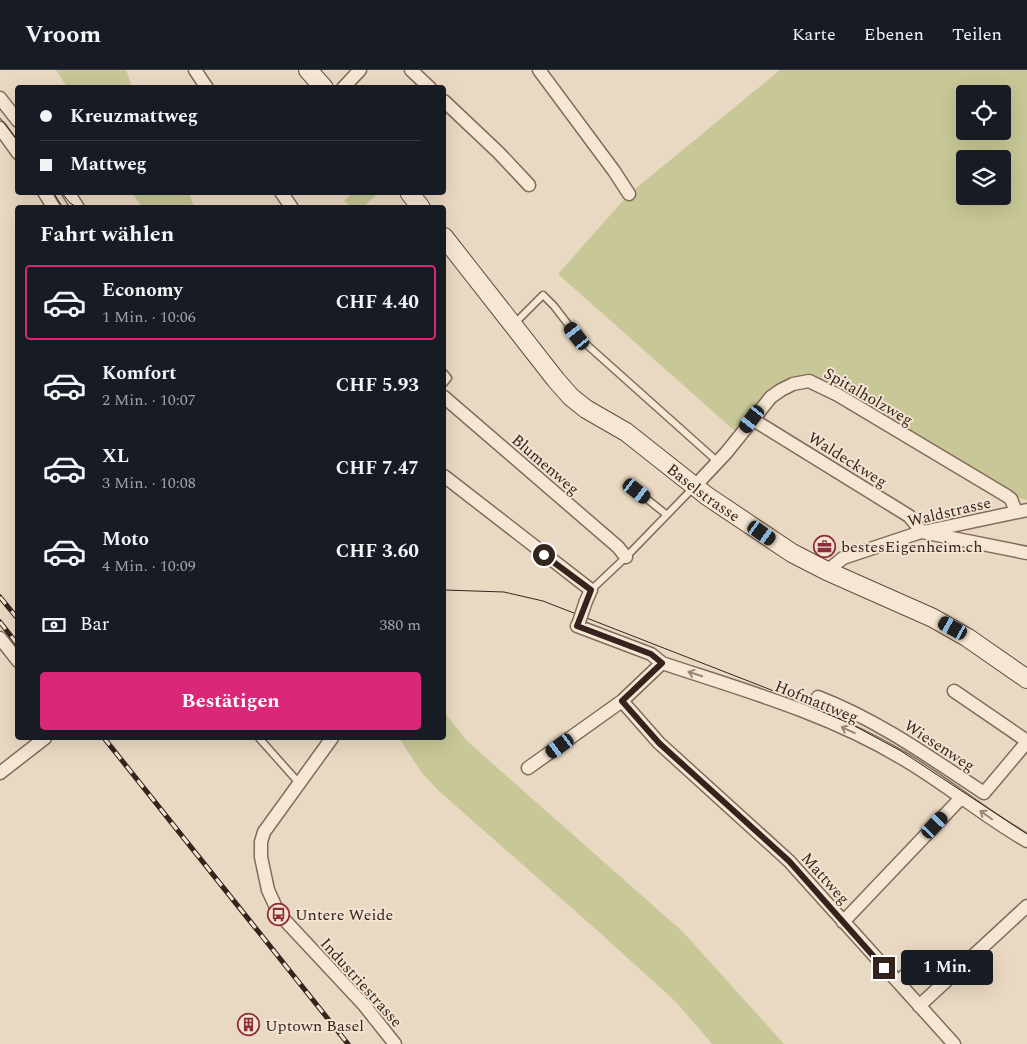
<!DOCTYPE html>
<html lang="de">
<head>
<meta charset="utf-8">
<style>
	:root { --surface:#171b24; --page:#20242c; --text:#f1f3f6; --muted:#9ea1a6; --line:#363941; --accent:#db2777 }
	body { margin:0; font-family:Spectral,serif; background:var(--page); color:var(--text); height:100vh; display:flex; flex-direction:column; font-size:19px; white-space:nowrap }
	* { box-sizing:border-box; margin:0 }
	p { font-size:16px; color:var(--muted) }
	.icon { flex:none; width:28px; height:28px; fill:none; stroke:currentColor; stroke-width:2; stroke-linecap:round; stroke-linejoin:round }
	.map { position:relative; flex:1; overflow:hidden }
	.side { position:absolute; left:15px; top:135px; width:431px; height:535px; display:flex; flex-direction:column; background:var(--surface); border-radius:5px; box-shadow:0 5px 20px #0002 }
	.side>* { flex:none }
	.top-card { position:absolute; left:15px; top:15px; width:431px; height:110px; border-radius:5px; box-shadow:0 5px 20px #0002; display:grid; align-content:center; height:110px; padding:0 25px; background:var(--surface) }
	.buttons { position:absolute; left:956px; top:15px; display:grid; gap:10px }
	.buttons a { display:grid; place-items:center; width:55px; height:55px; border-radius:5px; background:var(--surface); box-shadow:0 5px 20px #0002; font-size:25px }
	.end { position:absolute; width:22px; height:22px; margin:-11px; border:6px solid #33251e; background:#fff; box-shadow:0 0 0 2px #fff }
	.from { border-radius:50% }
	.bubble { position:absolute; height:35px; border-radius:5px; background:var(--surface); box-shadow:0 5px 20px #0002; font-size:16px; font-weight:700; line-height:35px; text-align:center }
	.car { position:absolute; width:15px; height:30px; margin:-15px -8px; border-radius:6px; box-shadow:0 0 4px 1px #0007; background:linear-gradient(#222 24%,#8ab4d8 0 40%,#222 0 76%,#8ab4d8 0 86%,#222 0) }
	.top-card b { display:flex; align-items:center; gap:18px; height:48px; font-size:19px }
	.top-card b+b { border-top:1px solid var(--line) }
	.top-card i { width:12px; height:12px; background:var(--text) }
	ul { padding:0; list-style:none }
	li { display:flex; align-items:center; gap:15px; height:75px; margin:0 10px 8px; padding:0 15px; border:2px solid transparent; border-radius:5px }
	li div { flex:1 }
	li b { display:block; font-size:19px }
	li em { font-style:normal; font-weight:700 }
	li.selected { border-color:var(--accent) }
	li>.icon { width:45px; height:45px; stroke-width:1.5 }
	h2 { padding:0 25px; font-size:22px; line-height:60px }
	.pay { display:flex; align-items:center; gap:12px; height:55px; padding:0 25px; font-size:19px }
	.pay p { margin-inline-start:auto }
	.action { display:flex; gap:10px; margin-top:auto; padding:10px 25px }
	.action a { flex:1; height:58px; border-radius:5px; background:var(--accent); color:#fff; font-size:20px; font-weight:700; line-height:58px; text-align:center }
	header { display:flex; align-items:center; gap:30px; box-sizing:border-box; height:70px; padding:0 25px; background:var(--surface); border-bottom:1px solid var(--line) }
	header strong { font-size:24px }
	nav { display:flex; gap:28px; margin-inline-start:auto; font-size:18px }
	.map>svg:first-child { display:block }
</style>
</head>
<body>
<header>
<strong>Vroom</strong>
<nav><a>Karte</a><a>Ebenen</a><a>Teilen</a></nav>
</header>
<div class="map">
<svg width="1027" height="974" viewBox="0 0 1027 974">
	<rect width="100%" height="100%" fill="#ead9c2"/>
	<path fill="#c7c797" fill-rule="evenodd" d="M56 0H126L132 17H67Z
		M780 0H1027V430L1019 428 831 318 793 309 736 362 558 204 629 124ZM965 24H1002V61H965ZM965 89H1002V126H965Z
		M353 122H378V123L363 137H351L344 131Z
		M132 123H189L194 137H142Z
		M444 642 466 670 683 862 784 974H712L677 933 599 862 440 722 422 703 399 668H444Z"/>
	<g fill="none" stroke-linecap="round" stroke-linejoin="round">
		<defs>
			<path id="lane" d="M514 254 543 225 554 236 577 266 718 392
				M444 303 448 308 444 313
				M637 421 667 445
				M591 520 626 487 694 417
				M259 668 299 713
				M895 910 907 900"/>
			<path id="street" d="M195 0 207 18
				M411 0 430 18
				M539 0 614 101 629 124
				M343 18 360 0
				M0 28 18 51
				M444 31 499 83 529 115
				M0 58 18 83
				M44 122 54 138
				M68 122 78 138
				M281 122 292 138
				M444 327 618 477 626 487
				M752 349 909 446 922 462 1027 483
				M444 406 591 520 586 531
				M695 416 726 383 771 327 781 320 793 314 809 311 838 325 1007 426 1011 429 1016 442
				M827 501 843 488 918 463 1027 440
				M579 552 577 556 651 584 662 593C743 620 826 643 900 687 944 712 983 746 1027 771
				M0 568 18 591
				M954 621 1027 671
				M818 627C878 650 931 688 984 723L1027 672
				M622 631 659 673 789 791 954 974
				M332 668 264 762 261 772V787L268 820 279 844 364 935 395 974
				M528 698 622 631 662 593
				M0 703 45 668
				M843 852 961 728
				M919 936 1027 836"/>
			<g id="secondary">
				<path d="M308 0 324 18"/>
				<path d="M409 122 421 138"/>
				<path id="s1" d="M444 167 556 310 571 327 586 339 626 362 707 426 792 483 827 501 933 548 968 568 1027 609"/>
			</g>
		</defs>
		<use href="#lane" stroke="#826b5a" stroke-width="9"/>
		<use href="#street" stroke="#826b5a" stroke-width="15"/>
		<use href="#secondary" stroke="#644c3e" stroke-width="20"/>
		<use href="#lane" stroke="#f6e7d4" stroke-width="6"/>
		<use href="#street" stroke="#f6e7d4" stroke-width="12"/>
		<use href="#secondary" stroke="#f6e7d4" stroke-width="18"/>
		<path stroke="#33251e" stroke-width="1" d="M0 48 18 71
			M53 122 63 138
			M61 122 70 133 78 138
			M110 138H128
			M444 520 504 522 543 531 779 623 851 654 901 681 1027 764"/>
		<defs>
			<path id="rail" d="M0 527 18 549
				M0 552 18 575
				M104 668 348 974"/>
		</defs>
		<use href="#rail" stroke="#33251e" stroke-width="5"/>
		<use href="#rail" stroke="#f2e4d1" stroke-width="3" stroke-dasharray="9" stroke-linecap="butt"/>
		<defs>
			<path id="street-bridge" d="M579 552 586 531"/>
		</defs>
		<use href="#street-bridge" stroke="#826b5a" stroke-width="15" stroke-linecap="butt"/>
		<use href="#street-bridge" stroke="#f6e7d4" stroke-width="12"/>
	</g>
	<defs><path id="oneway-shaft" d="M-6 0H5M1.5-3L5.5 0L1.5 3" fill="none" stroke-width="1.6" stroke-linecap="round" stroke-linejoin="round" transform="scale(1.25)"/></defs>
	<g stroke="#948679">
		<use href="#oneway-shaft" transform="translate(695 604) rotate(-162)"/>
		<use href="#oneway-shaft" transform="translate(848 660) rotate(-155)"/>
		<use href="#oneway-shaft" transform="translate(986 745) rotate(-145)"/>
	</g>
	<g fill="none" stroke-linecap="round" stroke-linejoin="round">
		<path stroke="#33251e" stroke-width="6" d="M544 485 591 520 577 556 651 584 662 593 622 631 659 673 789 791 884 898"/>
	</g>
	<defs>
		<symbol id="office-ring" viewBox="-11 -11 22 22"><circle r="9.5" fill="#f2e4d1" stroke="#8d2f3b" stroke-width="1.5"/><path d="M-6-3h4V-5.5h4V-3h4V5H-6ZM-1-4.5V-3h2v-1.5ZM-6 0V1H6V0Z" fill="#8d2f3b"/></symbol>
		<symbol id="bus-ring" viewBox="-11 -11 22 22"><circle r="9.5" fill="#f2e4d1" stroke="#8d2f3b" stroke-width="1.5"/><path d="M-5-6H5V4H4V6H2V4H-2V6H-4V4H-5ZM-3.5-4V0h7V-4ZM-3.5 1.2v1.5H-2V1.2ZM2 1.2v1.5H3.5V1.2Z" fill="#8d2f3b"/></symbol>
		<symbol id="building-ring" viewBox="-11 -11 22 22"><circle r="9.5" fill="#f2e4d1" stroke="#8d2f3b" stroke-width="1.5"/><path d="M-4-6H4V6H1V3H-1V6H-4ZM-2.5-4.3h1.7v1.8h-1.7ZM.8-4.3h1.7v1.8H.8ZM-2.5-1h1.7V.8h-1.7ZM.8-1h1.7V.8H.8Z" fill="#8d2f3b"/></symbol>
	</defs>
	<g fill-rule="evenodd">
		<use href="#office-ring" x="812" y="464" width="25" height="25"/>
		<use href="#bus-ring" x="266" y="832" width="25" height="25"/>
		<use href="#building-ring" x="236" y="942" width="25" height="25"/>
	</g>
	<g text-anchor="middle" stroke-width="4" stroke-linejoin="round" paint-order="stroke">
		<g font-size="16" fill="#33251e" stroke="#f2e4d1">
			<text transform="translate(869 326) rotate(30)" y="6">Spitalholzweg</text>
			<text transform="translate(848 389) rotate(32)" y="6">Waldeckweg</text>
			<text transform="translate(546 394) rotate(41)" y="6">Blumenweg</text>
			<text dy="6" stroke="none"><textPath href="#s1" startOffset="368">Baselstrasse</textPath></text>
			<text transform="translate(949 441) rotate(-13)" y="6">Waldstrasse</text>
			<text transform="translate(817 631) rotate(22)" y="6">Hofmattweg</text>
			<text transform="translate(940 675) rotate(33)" y="6">Wiesenweg</text>
			<text transform="translate(826 808) rotate(48)" y="6">Mattweg</text>
			<text transform="translate(362 912) rotate(48)" y="6">Industriestrasse</text>
		</g>
		<g font-size="16" fill="#33251e" stroke="#f2e4d1" text-anchor="start">
			<text x="841" y="482">bestesEigenheim.ch</text>
			<text x="295" y="850">Untere Weide</text>
			<text x="265" y="961">Uptown Basel</text>
		</g>
	</g>
</svg>
<div class="buttons">
<a><svg class="icon" aria-label="locate" viewBox="0 0 24 24"><circle cx="12" cy="12" r="6"/><path d="M12 2v4M12 18v4M2 12h4M18 12h4"/></svg></a>
<a><svg class="icon" aria-label="layers" viewBox="0 0 24 24"><path d="M12 4l9 5-9 5-9-5zM3 14l9 5 9-5"/></svg></a>
</div>
<i class="end from" style="left:544px;top:485px"></i>
<i class="end" style="left:884px;top:898px"></i>
<div class="bubble" style="left:901px;top:880px;width:92px">1 Min.</div>
<i class="car" style="left:577px;top:266px;rotate:322deg"></i>
<i class="car" style="left:752px;top:349px;rotate:217deg"></i>
<i class="car" style="left:637px;top:421px;rotate:128deg"></i>
<i class="car" style="left:762px;top:463px;rotate:125deg"></i>
<i class="car" style="left:953px;top:558px;rotate:299deg"></i>
<i class="car" style="left:560px;top:676px;rotate:234deg"></i>
<i class="car" style="left:935px;top:755px;rotate:43deg"></i>
<div class="top-card">
<b><i class="from"></i>Kreuzmattweg</b>
<b><i></i>Mattweg</b>
</div>
<section class="side">
<h2>Fahrt wählen</h2>
<ul>
<li class="selected"><svg class="icon" aria-label="car" viewBox="0 0 24 24"><path d="M5 17H2v-5l4-1 3-4h7l3 4 3 1v5h-3M9 17h6M6 11h13"/><circle cx="7" cy="17" r="2"/><circle cx="17" cy="17" r="2"/></svg><div><b>Economy</b><p>1 Min. · 10:06</p></div><em>CHF 4.40</em></li>
<li><svg class="icon" aria-label="car" viewBox="0 0 24 24"><path d="M5 17H2v-5l4-1 3-4h7l3 4 3 1v5h-3M9 17h6M6 11h13"/><circle cx="7" cy="17" r="2"/><circle cx="17" cy="17" r="2"/></svg><div><b>Komfort</b><p>2 Min. · 10:07</p></div><em>CHF 5.93</em></li>
<li><svg class="icon" aria-label="car" viewBox="0 0 24 24"><path d="M5 17H2v-5l4-1 3-4h7l3 4 3 1v5h-3M9 17h6M6 11h13"/><circle cx="7" cy="17" r="2"/><circle cx="17" cy="17" r="2"/></svg><div><b>XL</b><p>3 Min. · 10:08</p></div><em>CHF 7.47</em></li>
<li><svg class="icon" aria-label="car" viewBox="0 0 24 24"><path d="M5 17H2v-5l4-1 3-4h7l3 4 3 1v5h-3M9 17h6M6 11h13"/><circle cx="7" cy="17" r="2"/><circle cx="17" cy="17" r="2"/></svg><div><b>Moto</b><p>4 Min. · 10:09</p></div><em>CHF 3.60</em></li>
</ul>
<div class="pay"><svg class="icon" aria-label="cash" viewBox="0 0 24 24"><path d="M3 7h18v10H3z"/><circle cx="12" cy="12" r="2"/></svg>Bar<p>380 m</p></div>
<div class="action"><a>Bestätigen</a></div>
</section>
</div>
</body>
</html>
